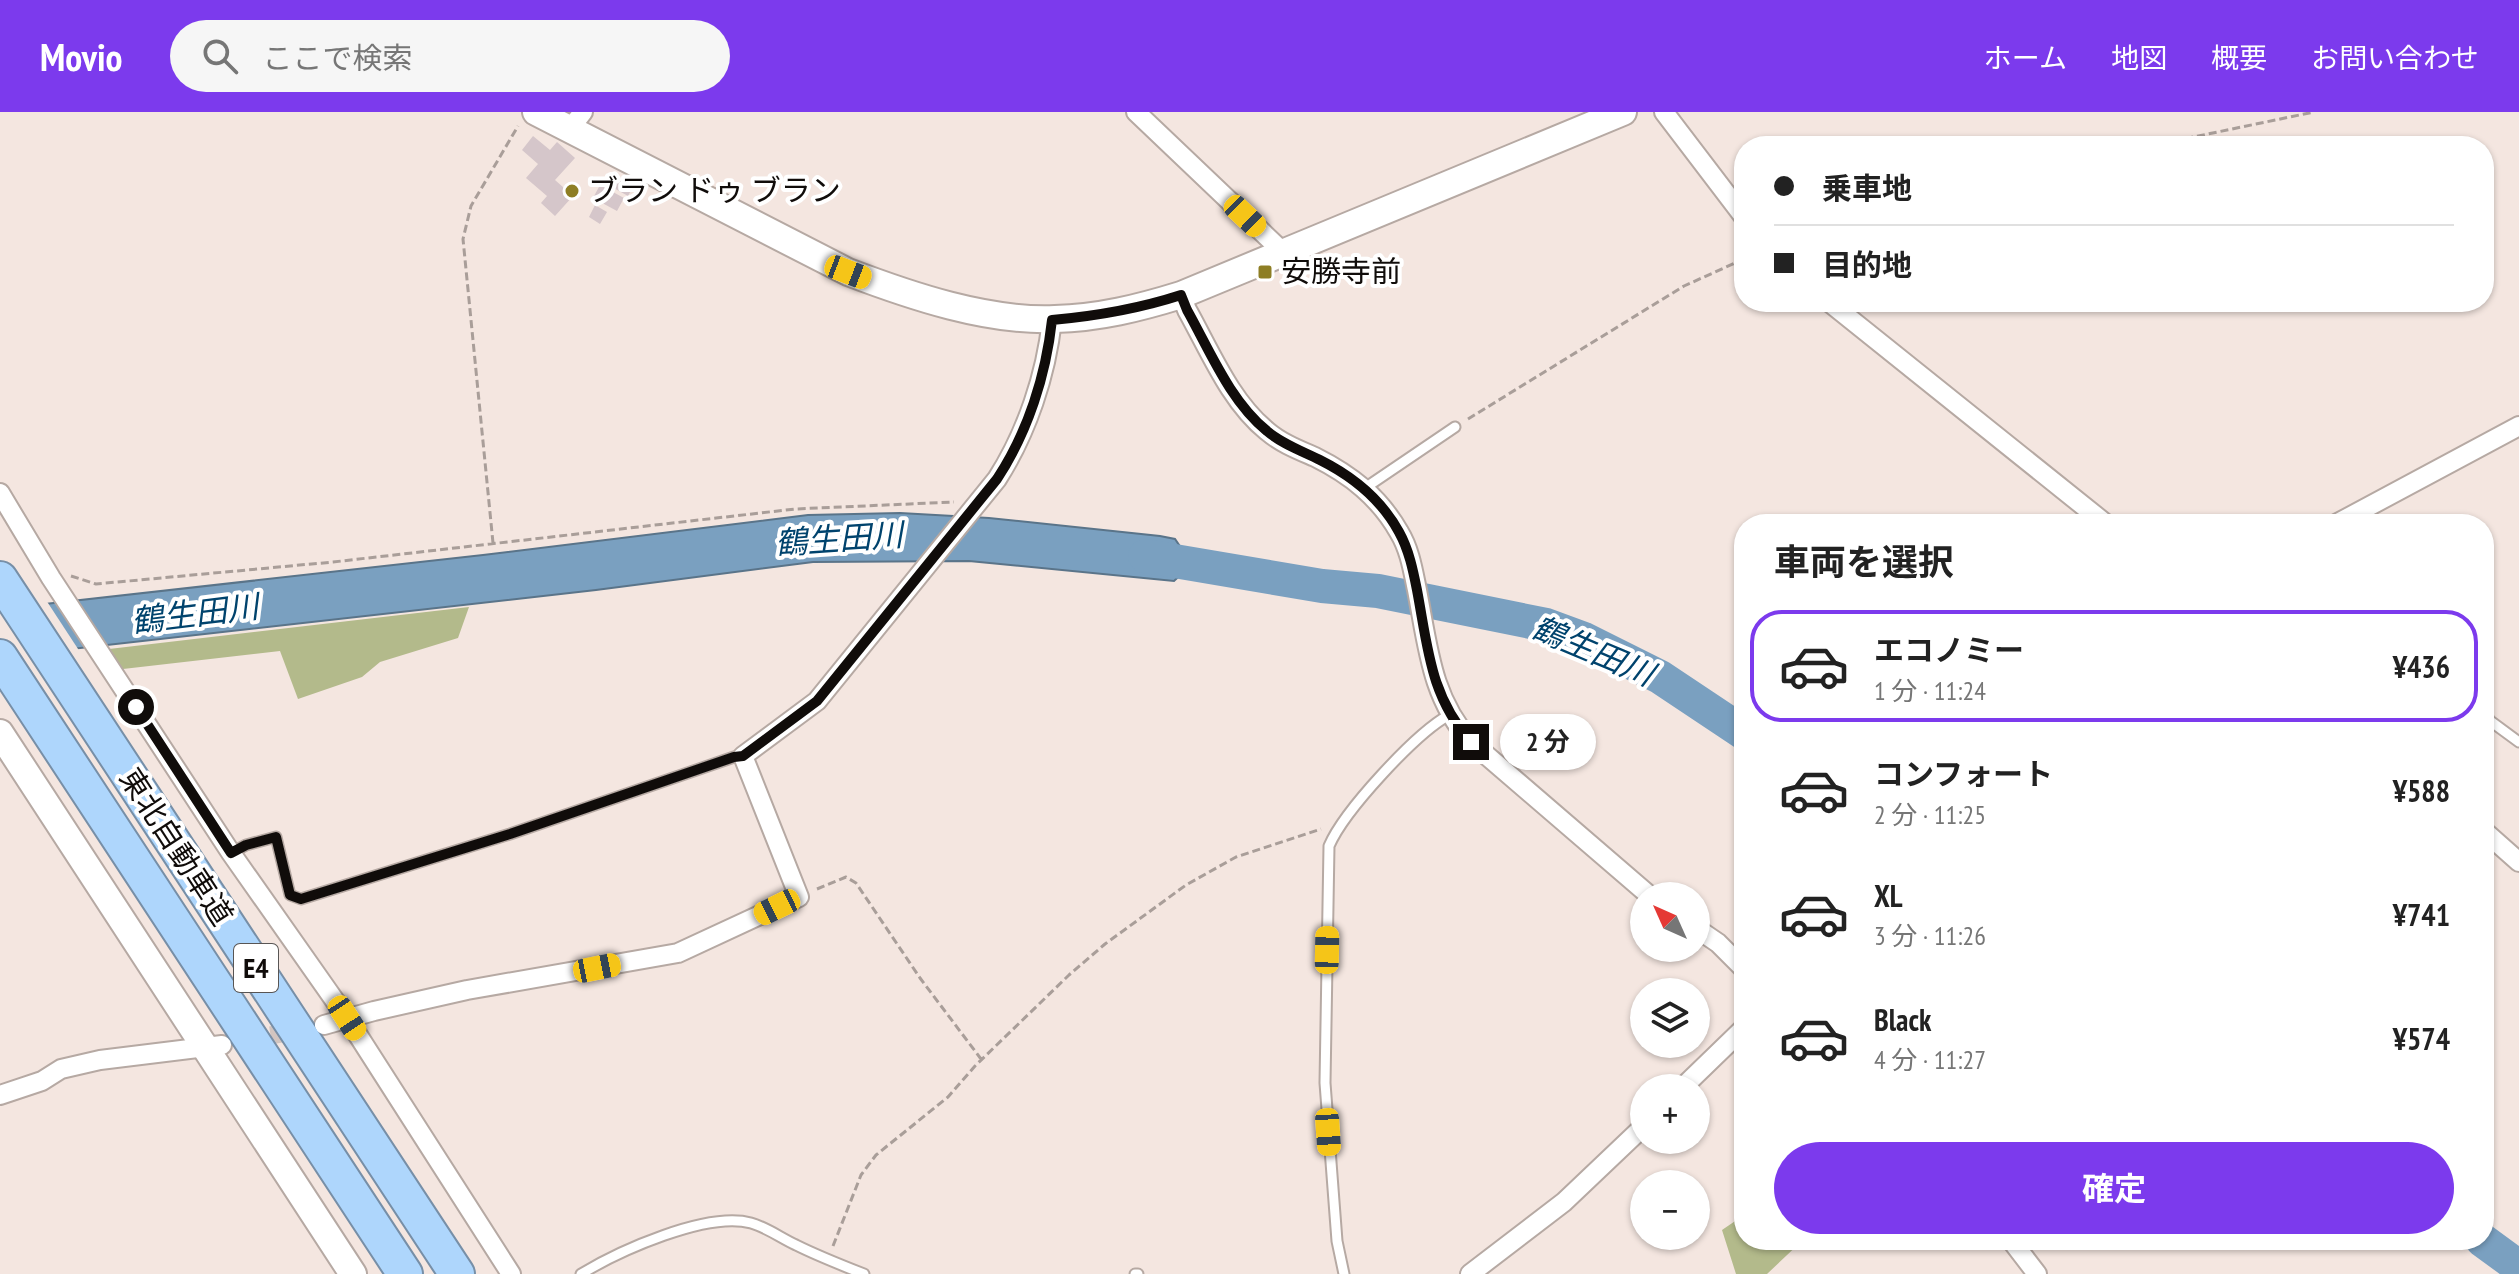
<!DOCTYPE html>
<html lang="ja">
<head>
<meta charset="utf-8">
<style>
	:root { --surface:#fff; --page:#f6f6f6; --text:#222; --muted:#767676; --line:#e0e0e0; --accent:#7c3aed }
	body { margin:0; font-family:"PT Sans Narrow","Noto Sans JP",sans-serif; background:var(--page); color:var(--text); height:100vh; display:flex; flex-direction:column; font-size:30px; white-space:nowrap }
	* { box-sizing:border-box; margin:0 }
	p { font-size:26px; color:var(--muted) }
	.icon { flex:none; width:44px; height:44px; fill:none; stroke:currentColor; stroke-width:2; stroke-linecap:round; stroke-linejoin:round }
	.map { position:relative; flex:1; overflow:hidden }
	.drawer { position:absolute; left:1734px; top:402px; width:760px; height:736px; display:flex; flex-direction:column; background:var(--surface); border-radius:32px; box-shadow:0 2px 6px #0004 }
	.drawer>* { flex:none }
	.banner { position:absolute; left:1734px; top:24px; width:760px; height:176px; border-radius:32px; box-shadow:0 2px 6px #0004; display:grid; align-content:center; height:176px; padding:0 40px; background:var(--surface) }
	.needle { width:52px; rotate:315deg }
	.buttons { position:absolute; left:1630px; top:770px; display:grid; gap:16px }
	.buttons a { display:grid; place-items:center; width:80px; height:80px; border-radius:50%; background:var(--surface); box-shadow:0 2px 6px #0004; font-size:40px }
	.end { position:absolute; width:36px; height:36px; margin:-18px; border:10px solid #100c0a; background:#fff; box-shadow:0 0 0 4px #fff }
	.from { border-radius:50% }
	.bubble { position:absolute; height:56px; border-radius:28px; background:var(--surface); box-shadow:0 2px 6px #0004; font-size:26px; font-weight:700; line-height:56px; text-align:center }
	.car { position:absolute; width:24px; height:48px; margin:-24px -12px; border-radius:10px; box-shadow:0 0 6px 2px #0007; background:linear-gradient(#f5c518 24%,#345 0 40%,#f5c518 0 76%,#345 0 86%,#f5c518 0) }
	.banner b { display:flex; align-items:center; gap:28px; height:76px; font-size:30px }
	.banner b+b { border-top:2px solid var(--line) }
	.banner i { width:20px; height:20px; background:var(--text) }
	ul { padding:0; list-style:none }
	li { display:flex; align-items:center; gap:24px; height:112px; margin:0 16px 12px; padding:0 24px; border:4px solid transparent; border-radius:32px }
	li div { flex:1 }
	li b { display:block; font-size:30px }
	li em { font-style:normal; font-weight:700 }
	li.on { border-color:var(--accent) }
	li>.icon { width:72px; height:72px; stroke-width:1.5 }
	h2 { padding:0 40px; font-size:36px; line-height:96px }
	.button { display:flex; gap:16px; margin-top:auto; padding:16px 40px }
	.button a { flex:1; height:92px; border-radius:48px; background:var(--accent); color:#fff; font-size:32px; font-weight:700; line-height:92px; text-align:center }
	header { display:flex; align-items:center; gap:48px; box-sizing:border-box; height:112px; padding:0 40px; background:var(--accent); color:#fff }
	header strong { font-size:38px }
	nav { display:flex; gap:44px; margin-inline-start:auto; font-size:28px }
	.search { width:560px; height:72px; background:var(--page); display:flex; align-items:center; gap:20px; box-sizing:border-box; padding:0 28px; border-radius:44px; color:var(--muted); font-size:30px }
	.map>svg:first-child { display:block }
</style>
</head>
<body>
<header>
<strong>Movio</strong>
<div class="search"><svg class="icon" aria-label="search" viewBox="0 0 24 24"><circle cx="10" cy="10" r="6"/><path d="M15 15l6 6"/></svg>ここで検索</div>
<nav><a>ホーム</a><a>地図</a><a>概要</a><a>お問い合わせ</a></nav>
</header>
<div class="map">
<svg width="2519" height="1162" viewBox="0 0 2519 1162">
	<rect width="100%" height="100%" fill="#f4e6e0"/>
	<path fill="#b3ba8b" d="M469 495 458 526 380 550 362 565 298 587 280 539 123 557 109 537Z
		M1744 1103V1128H1803L1767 1162H1736L1722 1118Z"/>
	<path fill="#7aa0c0" stroke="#5a7489" stroke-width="2" d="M900 401 989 406 1160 424 1175 427 1192 452 1174 469 969 449 813 450 596 478 0 545V497L483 443 808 403Z"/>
	<path fill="#f4e6e0" d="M46 488 80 540 0 549V493Z"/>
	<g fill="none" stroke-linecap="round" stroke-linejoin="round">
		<path stroke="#7aa0c0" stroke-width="34" d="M1145 444 1322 474 1378 479 1546 513 1584 527 1660 565 1744 621
			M2482 1128 2519 1155"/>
	</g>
	<path fill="#d5c6ca" d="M533 24 550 38 557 30 575 46 555 68 573 84 555 104 541 91 547 84 526 66 538 52 522 38Z
		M608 61 633 75 628 84 603 70Z
		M600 73 624 86 617 99 593 86Z
		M595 93 607 100 600 112 589 105Z"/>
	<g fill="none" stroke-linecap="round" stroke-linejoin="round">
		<path stroke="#d2c5c0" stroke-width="18" stroke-dasharray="18 9" stroke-linecap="butt" d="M244 928 302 918"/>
		<defs>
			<path id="lane" d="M1365 376 1455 315
				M2484 594 2489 608 2519 630
				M231 741 246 733 276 725 290 783 301 787 510 722 734 645 743 644
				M581 1162C619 1139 707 1099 751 1111 766 1115 781 1126 796 1133 818 1144 841 1153 864 1162
				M1135 1162H1138
				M1344 1162 1337 1129 1325 971 1329 734C1344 699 1415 622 1449 603"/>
			<path id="street" d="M1136 0 1283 140
				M1664 0 1744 105
				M569 18 583 0
				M1181 183 1187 198C1210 239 1230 289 1267 319 1281 331 1299 338 1315 345 1351 363 1379 385 1399 420 1410 438 1413 459 1417 478 1428 535 1431 585 1471 630L1650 784
				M1829 190 2106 412
				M0 381 51 466 231 741 347 906 511 1162
				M2336 412 2519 314
				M2484 719 2519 750
				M1696 816 1718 831 1744 857
				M324 913 374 899 467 878 678 841 799 785 743 644 817 589 997 367C1027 320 1046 263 1052 208
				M1682 976 1744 916
				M0 983 42 969 61 957 100 948 222 933
				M2011 1128 2037 1162
				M1470 1162 1564 1090 1644 1014"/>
			<path id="secondary" d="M536 0 848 160C911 184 988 210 1055 207 1099 206 1139 196 1181 183L1623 0
				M0 621 353 1162"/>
			<path id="highway" d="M0 467 457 1162
				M0 545 405 1162"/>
		</defs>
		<use href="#lane" stroke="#b6a9a3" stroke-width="13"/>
		<use href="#street" stroke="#b6a9a3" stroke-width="22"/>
		<use href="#secondary" stroke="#b6a9a3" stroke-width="30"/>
		<use href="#highway" stroke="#778fa7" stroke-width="38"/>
		<path stroke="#a99e99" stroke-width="3" stroke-dasharray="8 4" stroke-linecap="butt" d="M2150 34 2314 0
			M1468 307 1684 174 1744 147
			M493 431 463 127 471 94 518 14
			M71 464 96 472 333 450 795 397 954 390
			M817 777 846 765 856 771 920 866 981 947
			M833 1134 861 1063 876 1043 948 985 975 954 1069 863 1105 832 1186 773 1236 745 1321 717"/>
		<use href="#lane" stroke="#fff" stroke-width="9"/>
		<use href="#street" stroke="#fff" stroke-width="18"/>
		<use href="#secondary" stroke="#fff" stroke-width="26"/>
		<use href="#highway" stroke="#aed6fc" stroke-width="34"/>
	</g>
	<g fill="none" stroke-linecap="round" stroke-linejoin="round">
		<path stroke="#100c0a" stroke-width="10" d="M136 595 231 741 246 733 276 725 290 783 301 787 510 722 734 645 743 644 817 589 997 367C1028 320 1046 263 1052 208 1097 204 1138 197 1181 183L1187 198C1210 239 1230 289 1267 319 1282 332 1302 339 1320 348 1354 365 1381 387 1399 420 1409 438 1413 458 1417 478 1428 536 1430 584 1471 630"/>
	</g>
	<g fill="#8e7e24" stroke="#fff" stroke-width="3">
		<circle cx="572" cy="79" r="8"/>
		<rect x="1257" y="152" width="16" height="16" rx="4"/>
	</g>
	<g text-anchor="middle" stroke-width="8" stroke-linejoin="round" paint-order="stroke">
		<rect fill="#fff" stroke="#585554" stroke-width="2" x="234" y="832" width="44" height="48" rx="6"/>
		<g font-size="28" font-weight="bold" fill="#100c0a">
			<text x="256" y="866">E4</text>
		</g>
		<g font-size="30" fill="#100c0a" stroke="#fff" text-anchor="start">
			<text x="588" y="89">ブラン ドゥ ブラン</text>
			<text x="1281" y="170">安勝寺前</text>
		</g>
		<g font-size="30" fill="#100c0a" stroke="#fff">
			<text transform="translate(176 735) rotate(57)" y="10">東北自動車道</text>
		</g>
		<g font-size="32" font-style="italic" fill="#00436d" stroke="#fff">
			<text transform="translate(839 427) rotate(-4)" y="11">鶴生田川</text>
			<text transform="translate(195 502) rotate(-7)" y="11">鶴生田川</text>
			<text transform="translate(1593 539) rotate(23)" y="11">鶴生田川</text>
		</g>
	</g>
</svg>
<div class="buttons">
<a><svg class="needle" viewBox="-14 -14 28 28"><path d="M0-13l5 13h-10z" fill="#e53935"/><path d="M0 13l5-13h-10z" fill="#767676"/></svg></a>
<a><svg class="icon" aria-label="layers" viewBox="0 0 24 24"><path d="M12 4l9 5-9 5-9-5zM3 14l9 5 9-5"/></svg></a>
<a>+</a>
<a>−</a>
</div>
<i class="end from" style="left:136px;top:595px"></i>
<i class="end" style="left:1471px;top:630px"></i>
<div class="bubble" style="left:1500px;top:602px;width:96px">2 分</div>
<i class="car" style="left:1245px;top:104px;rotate:134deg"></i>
<i class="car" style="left:848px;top:160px;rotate:111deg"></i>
<i class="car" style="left:777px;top:795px;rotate:244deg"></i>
<i class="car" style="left:1327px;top:838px;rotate:1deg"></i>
<i class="car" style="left:597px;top:856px;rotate:79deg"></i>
<i class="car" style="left:347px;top:906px;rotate:147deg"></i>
<i class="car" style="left:1328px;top:1020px;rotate:176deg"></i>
<div class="banner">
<b><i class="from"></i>乗車地</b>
<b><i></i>目的地</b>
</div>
<section class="drawer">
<h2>車両を選択</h2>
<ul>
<li class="on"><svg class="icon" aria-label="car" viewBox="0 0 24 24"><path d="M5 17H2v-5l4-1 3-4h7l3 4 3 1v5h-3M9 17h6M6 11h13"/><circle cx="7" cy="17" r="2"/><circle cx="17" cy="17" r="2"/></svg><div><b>エコノミー</b><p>1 分 · 11:24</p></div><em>¥436</em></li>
<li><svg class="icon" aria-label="car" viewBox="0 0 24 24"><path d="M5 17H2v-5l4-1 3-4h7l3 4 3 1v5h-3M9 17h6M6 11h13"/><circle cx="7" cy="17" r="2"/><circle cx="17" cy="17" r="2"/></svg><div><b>コンフォート</b><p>2 分 · 11:25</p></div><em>¥588</em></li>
<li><svg class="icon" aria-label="car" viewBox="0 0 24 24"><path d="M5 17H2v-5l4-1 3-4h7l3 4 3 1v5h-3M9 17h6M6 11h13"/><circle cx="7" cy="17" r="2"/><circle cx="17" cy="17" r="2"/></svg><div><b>XL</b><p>3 分 · 11:26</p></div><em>¥741</em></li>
<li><svg class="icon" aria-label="car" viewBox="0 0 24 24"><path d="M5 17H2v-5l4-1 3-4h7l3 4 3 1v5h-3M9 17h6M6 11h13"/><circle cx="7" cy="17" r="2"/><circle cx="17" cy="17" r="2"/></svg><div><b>Black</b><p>4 分 · 11:27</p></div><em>¥574</em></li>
</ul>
<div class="button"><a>確定</a></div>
</section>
</div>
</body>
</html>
